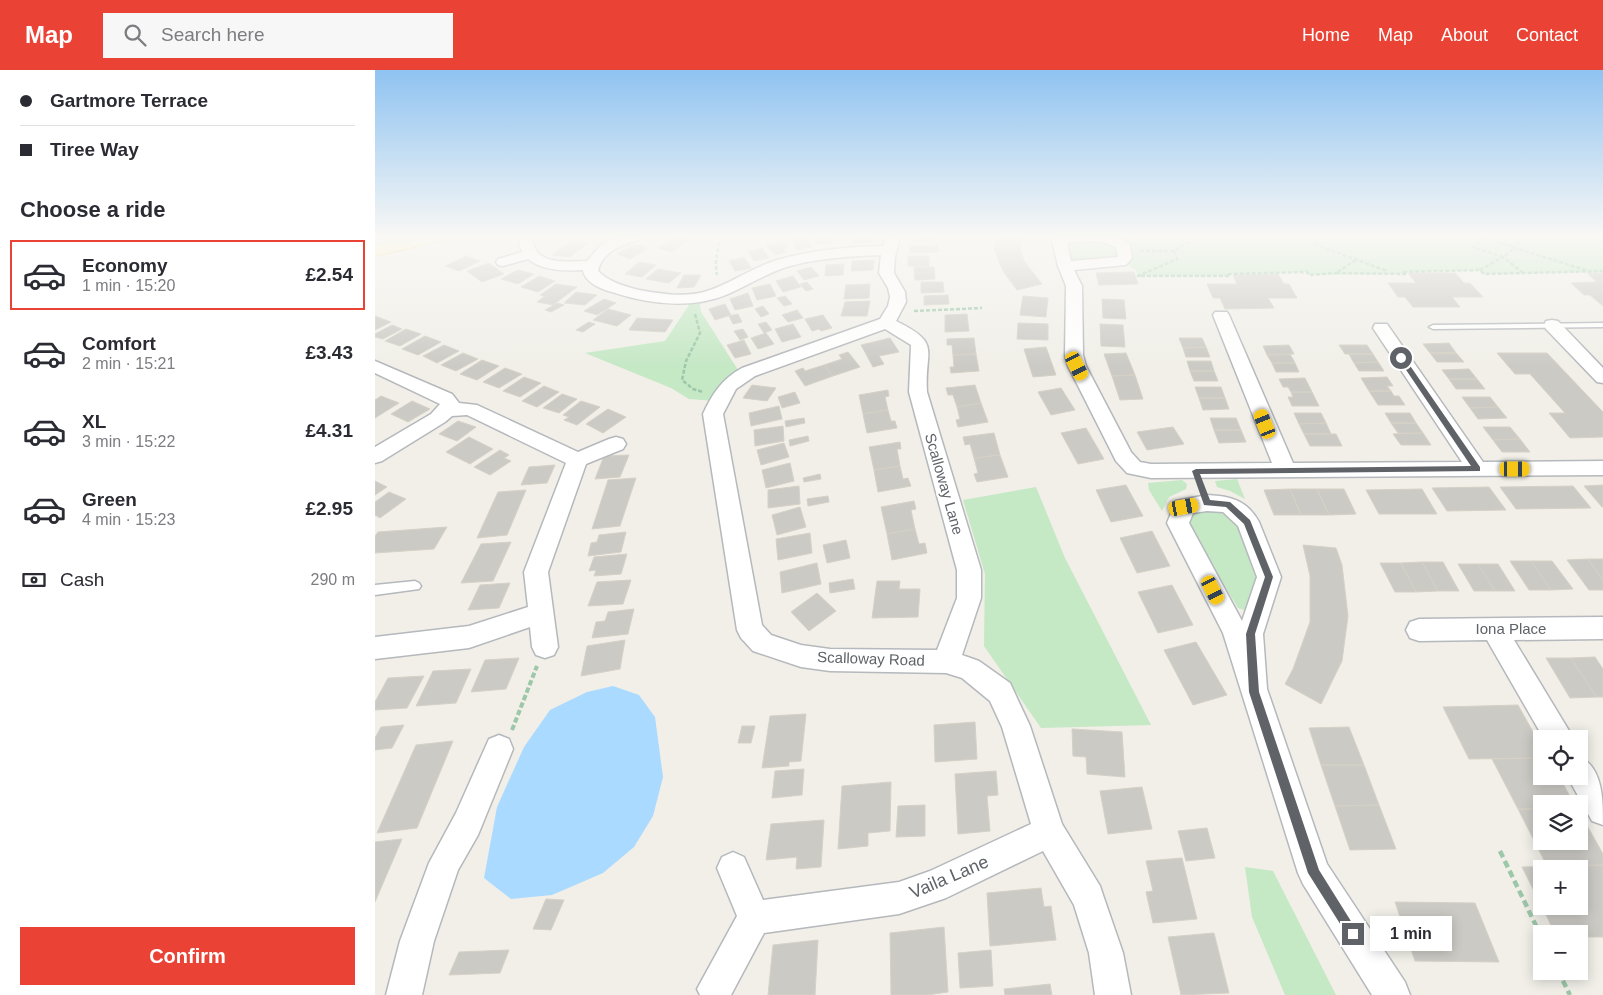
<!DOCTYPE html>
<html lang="en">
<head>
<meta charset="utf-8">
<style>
	:root { --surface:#fff; --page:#f7f7f7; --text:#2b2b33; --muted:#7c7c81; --line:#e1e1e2; --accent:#ea4335 }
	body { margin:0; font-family:Arial,sans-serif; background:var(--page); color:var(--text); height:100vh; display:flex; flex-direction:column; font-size:19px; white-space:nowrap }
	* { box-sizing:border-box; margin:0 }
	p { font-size:16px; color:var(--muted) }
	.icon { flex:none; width:28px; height:28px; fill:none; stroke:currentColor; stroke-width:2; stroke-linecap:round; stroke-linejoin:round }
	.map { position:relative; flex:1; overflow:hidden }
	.details { display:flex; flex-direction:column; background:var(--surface); width:375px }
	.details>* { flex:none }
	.banner { display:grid; align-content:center; height:110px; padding:0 20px; background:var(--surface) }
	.controls { position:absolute; left:1158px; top:660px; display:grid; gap:10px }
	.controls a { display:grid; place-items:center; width:55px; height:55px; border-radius:0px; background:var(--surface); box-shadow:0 2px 12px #0003; font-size:25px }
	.end { position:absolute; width:22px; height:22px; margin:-11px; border:6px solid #5f6368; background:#fff; box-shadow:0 0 0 2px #fff }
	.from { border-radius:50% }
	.bubble { position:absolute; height:35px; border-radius:0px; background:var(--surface); box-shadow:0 2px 12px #0003; font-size:16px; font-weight:600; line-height:35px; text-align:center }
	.car { position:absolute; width:15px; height:30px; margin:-15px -8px; border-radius:6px; box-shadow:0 0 4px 1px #0007; background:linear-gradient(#f5c518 24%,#345 0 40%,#f5c518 0 76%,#345 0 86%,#f5c518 0) }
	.banner b { display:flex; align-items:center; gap:18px; height:48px; font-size:19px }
	.banner b+b { border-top:1px solid var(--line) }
	.banner i { width:12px; height:12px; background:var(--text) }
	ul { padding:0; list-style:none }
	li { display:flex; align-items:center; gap:15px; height:70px; margin:0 10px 8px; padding:0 10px; border:2px solid transparent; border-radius:0px }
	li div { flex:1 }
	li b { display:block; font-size:19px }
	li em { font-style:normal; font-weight:600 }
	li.active { border-color:var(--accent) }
	li>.icon { width:45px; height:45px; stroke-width:1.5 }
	h2 { padding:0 20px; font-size:22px; line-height:60px }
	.pay { display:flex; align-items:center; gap:12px; height:55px; padding:0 20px; font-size:19px }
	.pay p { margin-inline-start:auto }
	.action { display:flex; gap:10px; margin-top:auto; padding:10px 20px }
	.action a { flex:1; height:58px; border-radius:0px; background:var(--accent); color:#fff; font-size:20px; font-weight:600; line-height:58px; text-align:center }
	header { display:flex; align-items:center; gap:30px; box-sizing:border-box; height:70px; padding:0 25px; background:var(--accent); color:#fff }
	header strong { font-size:24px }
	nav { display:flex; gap:28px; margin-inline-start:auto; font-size:18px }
	.search { width:350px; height:45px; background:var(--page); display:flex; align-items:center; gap:12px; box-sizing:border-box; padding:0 18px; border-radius:0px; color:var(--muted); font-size:19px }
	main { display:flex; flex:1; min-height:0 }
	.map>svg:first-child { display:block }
</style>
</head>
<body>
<header>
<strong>Map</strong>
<div class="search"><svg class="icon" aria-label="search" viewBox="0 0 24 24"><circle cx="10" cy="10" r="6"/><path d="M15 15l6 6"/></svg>Search here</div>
<nav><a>Home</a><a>Map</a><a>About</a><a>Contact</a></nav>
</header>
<main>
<section class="details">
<div class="banner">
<b><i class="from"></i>Gartmore Terrace</b>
<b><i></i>Tiree Way</b>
</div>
<h2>Choose a ride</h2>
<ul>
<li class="active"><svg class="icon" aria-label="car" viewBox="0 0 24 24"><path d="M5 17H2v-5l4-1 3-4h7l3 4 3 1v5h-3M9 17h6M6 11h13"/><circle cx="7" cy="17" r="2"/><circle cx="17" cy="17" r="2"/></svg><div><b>Economy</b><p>1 min · 15:20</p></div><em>£2.54</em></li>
<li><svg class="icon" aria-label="car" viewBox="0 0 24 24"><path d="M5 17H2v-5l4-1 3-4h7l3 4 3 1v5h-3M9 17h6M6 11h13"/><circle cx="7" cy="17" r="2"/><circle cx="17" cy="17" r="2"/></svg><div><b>Comfort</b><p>2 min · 15:21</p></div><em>£3.43</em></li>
<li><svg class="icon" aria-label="car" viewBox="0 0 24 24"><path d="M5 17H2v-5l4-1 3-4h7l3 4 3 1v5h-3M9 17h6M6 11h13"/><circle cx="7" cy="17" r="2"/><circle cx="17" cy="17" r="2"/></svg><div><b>XL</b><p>3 min · 15:22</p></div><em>£4.31</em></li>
<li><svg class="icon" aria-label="car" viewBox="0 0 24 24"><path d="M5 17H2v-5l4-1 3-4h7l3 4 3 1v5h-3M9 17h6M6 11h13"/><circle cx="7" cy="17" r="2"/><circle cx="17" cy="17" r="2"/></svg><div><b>Green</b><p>4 min · 15:23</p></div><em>£2.95</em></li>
</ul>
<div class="pay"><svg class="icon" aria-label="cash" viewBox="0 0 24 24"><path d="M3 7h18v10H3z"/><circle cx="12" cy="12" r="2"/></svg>Cash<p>290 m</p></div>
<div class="action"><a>Confirm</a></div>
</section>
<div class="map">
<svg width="1228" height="925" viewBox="0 0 1228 925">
	<rect width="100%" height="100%" fill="#f1efe8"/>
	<path fill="#c5e8c5" d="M750 167H1228V202L1109 204 1105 200 1029 202 1030 204 934 205 932 202 855 204V206H763L761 200 753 195 754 174Z
		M731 172 740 176 743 185 741 189 696 191 691 173Z
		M324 228 326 242 365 303 341 331 314 329 296 318 210 283 290 271 314 235 316 229Z
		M862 409 870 429 855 421 842 417 840 411Z
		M807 410 812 414 811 419 794 427 787 441 774 420 773 413Z
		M661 417 690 488 776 655 666 658 609 576 610 504 588 430Z
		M836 441 851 443 861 449 881 509 875 537 869 540 863 538 830 484 814 454 816 445 824 442Z
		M870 797 898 801 961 925H910L877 847Z"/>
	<path fill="#aadaff" d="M238 616 264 625 280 647 288 707 278 746 259 777 228 803 177 825 136 829 109 808 122 737 149 677 175 640 212 622Z"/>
	<path fill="#cccac5" stroke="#d6d1c6" d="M300 167 318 168 297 182 283 178Z
		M430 167 437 176 423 180 416 170Z
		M439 167H454L457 172 443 175Z
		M477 167H499V172L477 173Z
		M540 167H562V170L540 171Z
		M622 167H647L645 178 649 191 667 214 642 220 628 201 619 179Z
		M196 170 213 173 195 187 177 185Z
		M408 170 414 178 409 179 411 182 400 185 391 175Z
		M261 174 274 178 255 189 242 184Z
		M563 175 564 182 535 183V176Z
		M387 178 394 188 379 191 373 181Z
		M91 186 105 191 84 201 70 196Z
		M533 186H554V196H533Z
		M369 187 376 198 360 201 354 191Z
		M499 190 498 200 476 201 477 191Z
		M264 192 281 195 267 207 250 204Z
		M114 193 129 204 107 212 92 201Z
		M469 194 468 205 450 206 451 195Z
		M436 197 444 206 429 210 422 201Z
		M539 197H559L560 209 540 210Z
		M283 199 306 203 294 213 271 209Z
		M143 200 159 204 143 214 126 209Z
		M759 202 763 214 724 215 721 203Z
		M1033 203H1080L1089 213H1095L1108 227H1077L1085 237H1038L1030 227H1023L1013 213H1041Z
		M1212 203H1228V236L1215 225H1209L1196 213 1222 212Z
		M903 204 909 214H914L922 228H893L899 238 850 239 845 228H838L832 214H862L858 205Z
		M309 205H326L319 217 302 218Z
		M164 206 180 211 163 222 146 217Z
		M418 206 426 217 408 222 401 211Z
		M432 212 438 219 431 221 425 214Z
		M546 212H568L569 222 546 223Z
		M181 214 202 217 178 235 162 232 170 226 165 225Z
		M395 214 401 226 382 230 377 218Z
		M495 214 494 228 469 229 471 215Z
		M201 222 222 225 210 235 189 233Z
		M373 223 378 236 360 240 355 229Z
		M573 225 574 234 549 235V226Z
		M410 226 417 234 409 236 402 228Z
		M648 226 673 228 671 247 645 245Z
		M229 229 241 233 222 245 209 241Z
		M727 229 749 230 751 249 728 248Z
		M495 231 492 246H466L470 232Z
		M182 233 189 235 176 242 170 240Z
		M350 234 356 245 340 250 334 239Z
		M388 236 394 244 386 247 380 239Z
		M233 239 256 245 242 256 218 250Z
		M422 240 428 248 413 252 407 245Z
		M363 244 367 252 358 254 354 246Z
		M592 244 594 261 570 262V245Z
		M448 245 457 258 446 261 444 259 437 261 430 249Z
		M0 246 16 252 0 260Z
		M262 248 298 250 290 262 254 260Z
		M214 252 220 254 208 262 201 260Z
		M391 252 397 260 389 263 383 254Z
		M643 253 673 254V270L642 269Z
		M418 254 426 267 407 272 400 259Z
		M725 254 748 255 750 277 726 276Z
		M17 255 27 259 8 269 0 267V264Z
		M31 259 46 264 25 276 10 271Z
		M368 259 373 267 365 270 359 261Z
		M391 263 399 274 383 279 376 268Z
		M50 266 66 272 43 285 27 279Z
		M515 268 524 282 504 286 509 294 498 297 486 275Z
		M599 268 601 284 578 285 577 275H572V269Z
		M804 268H827L831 277 808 278Z
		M369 270 376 284 360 288 352 275Z
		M1074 273 1081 283H1055L1048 274Z
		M69 275 84 281 62 293 48 286Z
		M914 275 919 284 892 285 888 276Z
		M964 275H992L998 284H970Z
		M671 277 681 305 658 307 649 279Z
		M831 277 835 287H811L808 278Z
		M473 282 485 297 458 306 449 295 467 289 464 285Z
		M88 283 103 289 81 301 66 295Z
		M751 283 760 305 737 306 729 284Z
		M1055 283H1081L1089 292H1062Z
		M1122 283H1172L1228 342V367L1195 368 1174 343H1190L1155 304H1140Z
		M601 284 604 301 576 303 575 297H579L578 285Z
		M915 284 920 293H897L892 285Z
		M974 284H998L1003 292 979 293Z
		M107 290 124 296 102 310 85 304Z
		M812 291H836L839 301H815Z
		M1003 292 1009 301H984L979 293Z
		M897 293H920L924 302H901Z
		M449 295 458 306 430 316 420 301 428 298 430 301Z
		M130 298 147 304 124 318 108 312Z
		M1094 299 1102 309H1074L1067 300Z
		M815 301H839L843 311H819Z
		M760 305 768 329 745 330 737 306Z
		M149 307 166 313 145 327 128 321Z
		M1012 307 1018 316H1012L1016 321H994L986 308Z
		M930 308 937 322H916L913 317H908L904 309Z
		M1074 309H1102L1110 319H1081Z
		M377 315 401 318 392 331 368 328Z
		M600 315 606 333 582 337 578 325H573L571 318Z
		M169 316 184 322 162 337 147 331Z
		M820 317H846L850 328H824Z
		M686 318 700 340 676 345 663 322Z
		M513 320 514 326 510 327 513 340 488 344 484 325Z
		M994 321H1016L1019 326H1024L1030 335H1003Z
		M420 322 425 333 407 338 403 327Z
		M916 322H937L944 336H917L913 327H918Z
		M187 324 202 329 184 343 168 338Z
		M6 326 24 333 0 348V330Z
		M1087 327H1115L1123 337 1095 338Z
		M824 328H850L854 339 828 340Z
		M37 331 55 339 33 352 16 344Z
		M206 331 225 337 202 355 189 350 194 347 188 345Z
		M606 333 613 352 583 357 581 350 585 349 582 337Z
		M404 336 407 349 376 356 374 343Z
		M1123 337 1132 348 1103 349 1095 338Z
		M233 339 251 347 228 363 211 354Z
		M513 340 516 351H520L522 358 492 363 488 344Z
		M919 343H946L951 353 924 354Z
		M1010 343H1035L1041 353H1016Z
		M429 348 430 353 411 357 410 351Z
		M835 348H861L866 360H839Z
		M83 351 101 357 82 371 64 364Z
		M951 353 956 364H929L924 354Z
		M1016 353H1041L1048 363H1023Z
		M408 356 409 371 380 376 379 360Z
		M798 357 809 374 772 380 762 362Z
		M1108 357H1135L1145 369 1118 370Z
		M711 358 729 389 703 394 686 363Z
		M839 360H866L871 372 844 373Z
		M619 363 625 385 599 388 595 374 590 375 588 367Z
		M1048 363 1056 375H1026L1018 364Z
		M929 364H961L967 376H935Z
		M433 366 434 371 415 376 414 370Z
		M94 367 118 379 95 394 71 382Z
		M1145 369 1155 382H1127L1118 370Z
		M525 372 526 379H522L525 396 499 400 494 377Z
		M409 373 414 387 386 395 382 380Z
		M125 380 134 385 129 388 136 391 115 405 99 397Z
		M254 385 245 407 220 409 229 386Z
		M625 385 633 407 602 412 599 404 603 403 599 388Z
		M415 393 419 411 391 418 387 400Z
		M180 395 172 413 146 415 154 397Z
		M525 396 528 409 533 408 536 416 503 422 499 400Z
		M445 404 446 409 429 412 428 408Z
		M261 408 245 456 217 459 233 410Z
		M0 411 12 417 0 425Z
		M751 415 768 446 736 452 721 420Z
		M1228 415V437H1227L1209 416Z
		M424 416 425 434 393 438V420Z
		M1198 416 1216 438 1141 439 1125 417Z
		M1114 417 1131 440 1072 441 1057 418Z
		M915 419H942L954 445H926Z
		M915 419 926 445H899L889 420Z
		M942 419H969L981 444 954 445Z
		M1047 419 1062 444H1004L991 420Z
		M151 420 132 465 102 468 123 422Z
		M14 422 31 429 5 448 0 445V432Z
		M453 426 454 432 433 436 432 429Z
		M539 431 541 439 536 440 540 459 512 464 506 437Z
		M425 437 431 457 402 465 397 445Z
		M72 457 59 479 0 483V466L3 462Z
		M540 459 544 474 550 473 552 483 517 490 512 464Z
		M777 461 795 496 762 503 745 468Z
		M251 462 246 482 213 486 216 473 222 472 224 465Z
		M435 463 437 483 403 490 401 469Z
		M471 470 475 488 452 493 448 475Z
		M136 472 118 511 86 513 106 474Z
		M928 475 961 478 967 495 973 546 967 591 946 634 910 614 918 599 935 552V506Z
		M252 484 246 504 219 506 221 500 214 501 219 487Z
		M1213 489H1228V510Z
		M1213 489 1228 510V520H1214L1192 490Z
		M1135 491H1156L1176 520H1154Z
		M1156 491H1177L1198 519 1176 520Z
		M1047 492H1068L1084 521H1063Z
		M1047 492 1063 521 1041 522 1026 493Z
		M442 493 446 514 407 523 405 502Z
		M1005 493H1026L1041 522H1020Z
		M1083 494H1103L1120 521H1099Z
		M1103 494H1123L1140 521H1120Z
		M478 509 480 519 455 523 454 513Z
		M256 510 248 534 213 536 222 512Z
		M502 511H525L524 519H545L543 547 497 548Z
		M135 513 124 538 93 540 105 515Z
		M797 515 818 555 783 563 763 522Z
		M442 523 461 541 434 561 416 542Z
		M259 539 253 564 217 568 221 552 230 551 233 542Z
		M250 570 245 599 206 606 212 576Z
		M821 572 852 625 818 635 789 580Z
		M1220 587 1228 599V627H1222L1196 588Z
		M144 588 131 619 96 622 110 590Z
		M1171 588H1196L1222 627 1195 628Z
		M96 599 81 633 41 636 58 601Z
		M49 606 32 638 0 640V632L13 608Z
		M1143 635 1166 676V688L1094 689 1068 637Z
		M431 644 426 691 414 692V696L387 698 395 646Z
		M600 652 602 689 560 692 559 655Z
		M29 655 17 678 0 680V668L6 657Z
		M367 656H380L376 673H363Z
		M974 657 989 695H946L934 658Z
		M697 659 747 662 750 707 712 704 711 687 698 686Z
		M78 671 42 758 2 763 41 675Z
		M1166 688V706H1184L1199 734H1166V739H1143L1117 689Z
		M946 695H989L1004 735 960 736Z
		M429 699 427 725 397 728 400 701Z
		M621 701 623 725 612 726 615 761 583 764 580 704Z
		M516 712 515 761 493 763V776L463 779 467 716Z
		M767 717 777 759 733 764 725 721Z
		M550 735V766L521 767 523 736Z
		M1004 735 1021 779 975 780 960 736Z
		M1143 739H1166V771H1204V741L1228 784V795L1172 796Z
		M449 750 446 797 421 799 422 787 391 790 396 754Z
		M832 758 840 788 811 791 803 761Z
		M27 769 0 832V772Z
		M807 788 822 849 778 853 771 822 778 821 771 791Z
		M1228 795V867H1204V864H1180L1167 836H1204V799H1166V835L1147 797Z
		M666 818 669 837 676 836 681 870 615 876 612 823Z
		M171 829 189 830 176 860 158 859Z
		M1020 832 1100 833 1124 892 1040 891Z
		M569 857 573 922 552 925H516L515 863Z
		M839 863 854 923 806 925 793 867Z
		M443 870 440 925H393L398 875Z
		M134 880 125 903 74 905 84 882Z
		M616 880 618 916 585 918 583 883Z
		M675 914 677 925H630L629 919Z"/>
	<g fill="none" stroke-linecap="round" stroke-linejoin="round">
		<defs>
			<path id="lane" d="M1228 253V257L1058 259 1054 257 1058 255Z
				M40 511 44 513 46 516 44 519 0 525V515Z"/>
			<path id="street" d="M242 167H266L264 170C246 175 227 182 223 201 234 212 249 216 264 220 286 224 311 228 332 221 357 213 378 197 402 190 437 180 473 177 508 176L511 167H525L520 187 519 203 530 222 531 232 521 251C568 274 549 279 552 322L606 500V528L587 585 604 591 635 613 655 656 687 754 725 816 729 828 748 883 756 925H720L714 883 699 835 668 781 571 828 524 844 389 863 356 925H325L322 919 362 846 342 798 347 787 358 782 369 787 388 830 524 812 555 801 656 754 627 657 615 631 587 608 571 603 455 601 426 597 378 581 366 568 362 560 328 344C337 324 347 309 367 298L505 249 513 236 515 227 513 218 504 203 506 185C476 186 445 188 415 196 393 202 374 215 353 224 315 240 274 234 237 222 226 219 209 212 208 200 190 201 168 201 153 189L128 196 123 195 121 192 123 189 147 182 144 172 146 169H156C158 173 159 177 161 180 170 195 197 191 212 191L226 175ZM510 259 536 275 534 322 582 500V528L562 580 455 579 426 575 396 565 387 555 348 344 361 319 380 306Z
				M676 167H744L755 175 757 188 751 195 699 200 707 216 708 285 711 296 756 382 765 392 776 394 897 393 838 245 840 242H852L854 245 918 393 1087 392 998 258 1000 254H1012L1108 392 1228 391V405L776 408 752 403 741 391 693 296 690 285 691 216 683 196ZM717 171 731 173 741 177 743 187 696 191 692 173Z
				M1177 250 1183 251 1228 298V313L1222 312 1171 259 1169 255 1171 251Z
				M0 291 77 324 84 333 102 335 203 382 234 369 241 367 248 369 251 374 248 379 211 394 173 502 183 577 179 585 170 588 161 585 157 577 155 557 94 578 0 589V567L94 556 153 537 149 502 191 393 92 345 77 346 70 352 7 391 0 393V377L56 344 65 334 0 303Z
				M832 425C855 426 872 430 884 452L906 507 888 564 892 619 952 794 1030 912 1035 925H997L928 814 923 803 848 563 792 453 801 431ZM832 441 848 442 863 456 882 507 867 551 814 453 818 443Z
				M1228 547V569L1139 570 1199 669H1169L1112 570 1044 571 1035 568 1031 560 1035 552 1044 549Z
				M124 665 134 669 138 679 103 765 83 800 59 871 47 925H11L25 871 54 793 81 743 114 669Z
				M1204 686C1228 698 1228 729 1228 755L1217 751 1192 706H1204Z"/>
			<path id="primary" d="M36 167H68L66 171 0 186V176Z"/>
		</defs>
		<use href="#lane" stroke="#b5b8bc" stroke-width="3"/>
		<use href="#street" stroke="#b5b8bc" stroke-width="3"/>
		<use href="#primary" stroke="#f2c960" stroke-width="2"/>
		<path stroke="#9cc7a9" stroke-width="2.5" stroke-dasharray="4 2" stroke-linecap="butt" d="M342 167 344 169C343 185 339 189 342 205
			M948 167 939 174 1012 201
			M1148 167 1140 178 1211 200
			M1225 167 1228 168
			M1109 168 1098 177 1128 187 1140 178
			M1109 168 1140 178 1126 167
			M765 181H799L821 167
			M799 181 802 189 763 206H855L854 204 932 202 934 205 961 203
			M981 190 961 203 1030 204 1028 202 1105 200 1109 204 1228 201
			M1105 200 1128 187 1148 203
			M539 241 607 238
			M320 244 325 263 311 291 307 310 318 319 328 322"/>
		<path stroke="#9cc7a9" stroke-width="4" stroke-dasharray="5.5 2.5" stroke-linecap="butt" d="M137 660 162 596"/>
		<path stroke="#9cc7a9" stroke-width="4.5" stroke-dasharray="7 4" stroke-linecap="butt" d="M1125 781 1166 866
			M1183 901 1195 925"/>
		<use href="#lane" fill="#fff" fill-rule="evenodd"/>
		<use href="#street" fill="#fff" fill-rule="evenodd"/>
		<use href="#primary" fill="#fff2af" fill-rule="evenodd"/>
	</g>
	<linearGradient id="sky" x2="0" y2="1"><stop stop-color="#8fc3f1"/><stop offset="0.56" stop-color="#f9f8f5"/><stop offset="1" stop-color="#f9f8f5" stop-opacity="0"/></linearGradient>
	<rect width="1228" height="297" fill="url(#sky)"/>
	<path fill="#5f6368" d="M1026 286 1029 287 1105 397V401L825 404 835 430 855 432 875 450 898 507 880 564 884 622 944 800 984 864 982 868 978 870 974 868 933 803 874 622 871 564 890 507 869 454 851 437 829 435 817 401 821 399 1096 396 1023 288Z"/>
	<g text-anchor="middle" stroke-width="4.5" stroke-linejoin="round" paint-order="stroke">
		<g font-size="15" fill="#5f6368" stroke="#fff">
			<text transform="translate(569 414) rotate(74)" y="5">Scalloway Lane</text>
			<text x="1136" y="564">Iona Place</text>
			<text transform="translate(496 589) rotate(2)" y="5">Scalloway Road</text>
		</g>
		<g font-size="18" fill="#5f6368" stroke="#fff">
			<text transform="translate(574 807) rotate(-23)" y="6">Vaila Lane</text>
		</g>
	</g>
</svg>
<div class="controls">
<a><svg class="icon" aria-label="locate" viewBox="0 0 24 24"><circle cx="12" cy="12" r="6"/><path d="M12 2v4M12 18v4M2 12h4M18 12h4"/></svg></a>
<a><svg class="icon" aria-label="layers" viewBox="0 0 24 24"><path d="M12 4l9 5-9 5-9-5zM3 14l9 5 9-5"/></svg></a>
<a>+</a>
<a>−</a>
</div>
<i class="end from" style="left:1026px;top:288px"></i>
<i class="end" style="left:978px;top:864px"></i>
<div class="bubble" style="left:995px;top:846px;width:82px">1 min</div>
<i class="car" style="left:702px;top:296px;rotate:153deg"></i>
<i class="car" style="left:890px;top:354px;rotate:338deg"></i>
<i class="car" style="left:1140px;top:399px;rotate:90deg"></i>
<i class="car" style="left:809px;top:437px;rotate:80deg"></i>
<i class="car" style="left:838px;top:520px;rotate:153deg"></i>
</div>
</main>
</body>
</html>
